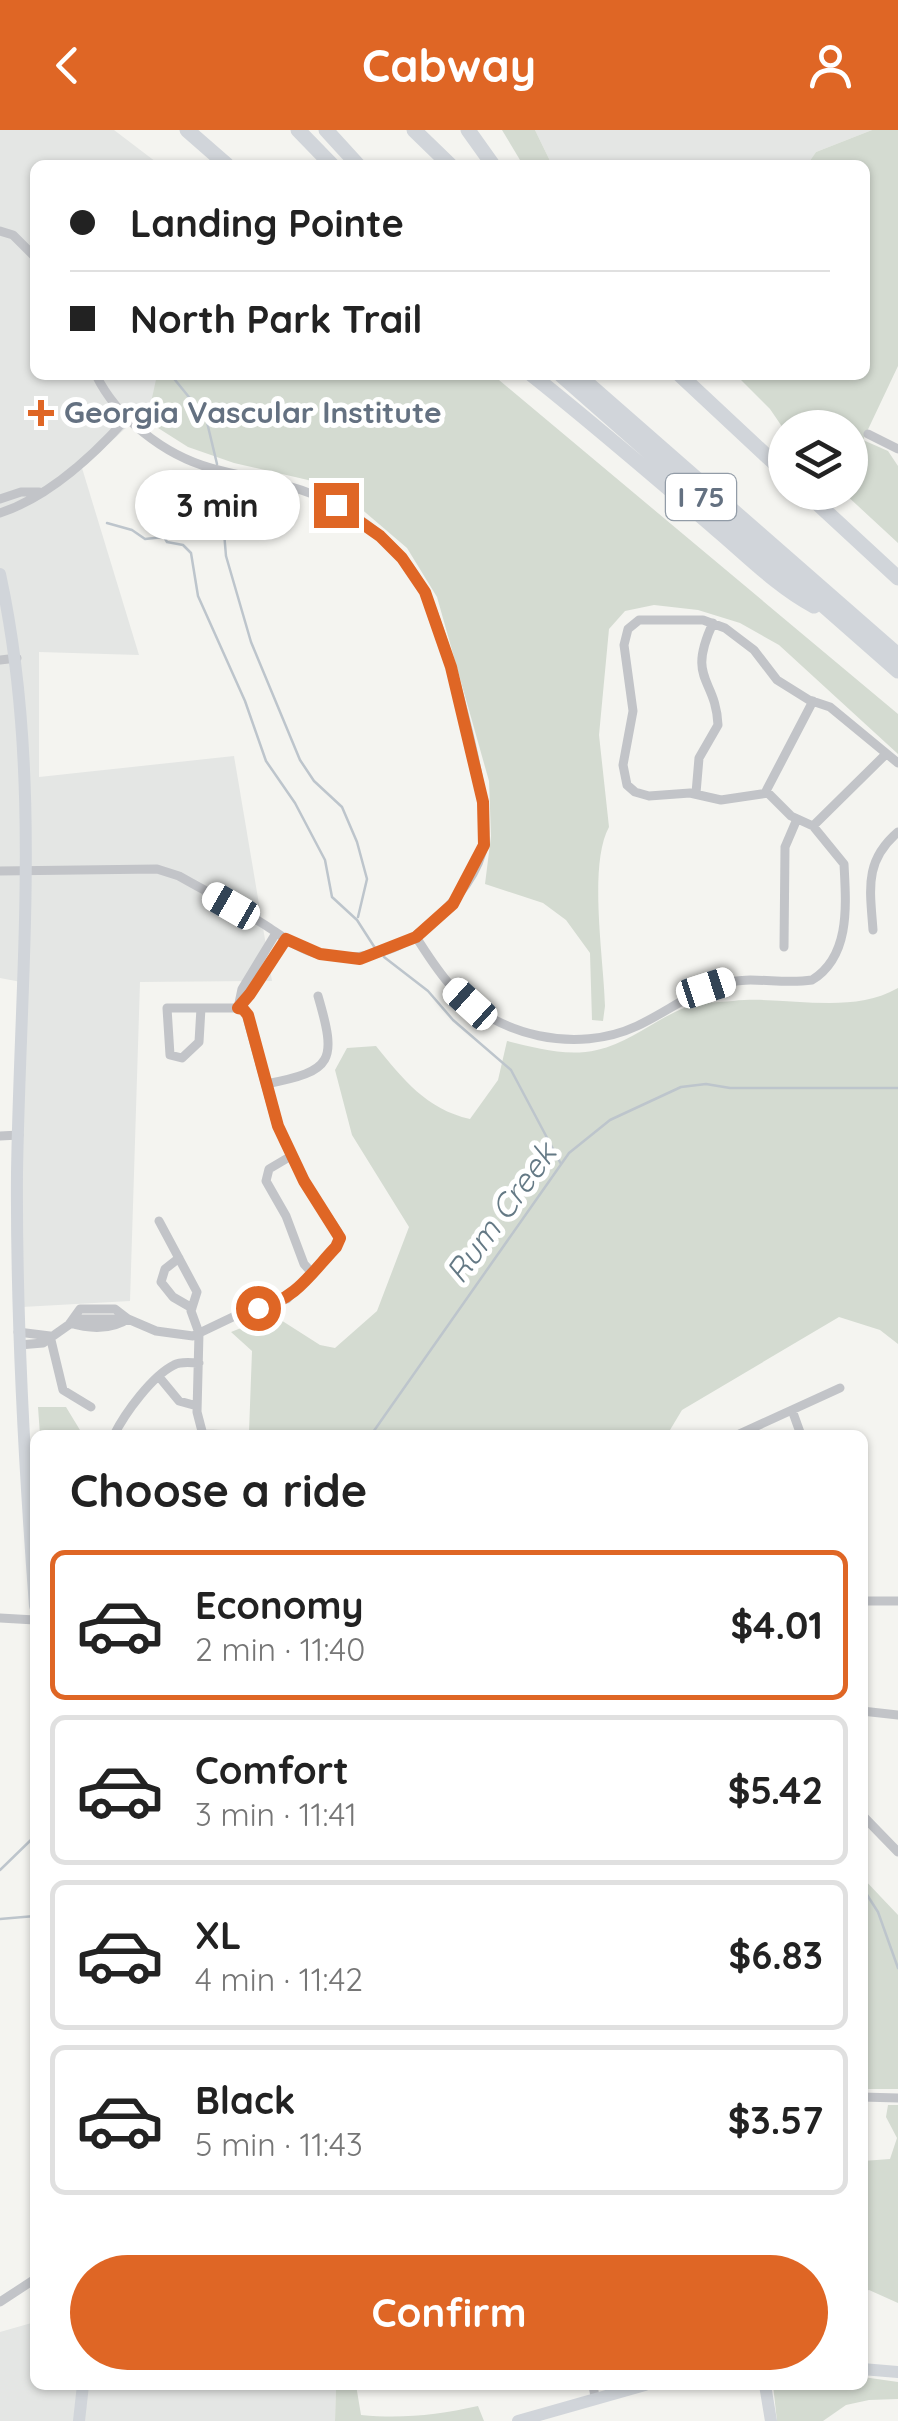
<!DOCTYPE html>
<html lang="en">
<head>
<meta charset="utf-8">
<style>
	:root { --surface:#fff; --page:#f6f6f6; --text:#222; --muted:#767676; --line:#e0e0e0; --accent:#df6625 }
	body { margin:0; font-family:Quicksand,sans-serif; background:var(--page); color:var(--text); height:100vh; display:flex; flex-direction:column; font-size:38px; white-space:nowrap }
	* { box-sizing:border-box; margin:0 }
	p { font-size:32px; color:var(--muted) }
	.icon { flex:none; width:55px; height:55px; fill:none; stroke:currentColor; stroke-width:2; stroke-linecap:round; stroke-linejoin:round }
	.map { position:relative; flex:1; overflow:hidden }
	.panel { position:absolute; left:30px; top:1300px; width:838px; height:960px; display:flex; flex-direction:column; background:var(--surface); border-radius:15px; box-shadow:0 2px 8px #0004 }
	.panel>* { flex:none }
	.guide { position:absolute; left:30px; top:30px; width:840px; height:220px; border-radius:15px; box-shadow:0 2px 8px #0004; display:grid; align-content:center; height:220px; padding:0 40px; background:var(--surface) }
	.fabs { position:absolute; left:768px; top:280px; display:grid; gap:20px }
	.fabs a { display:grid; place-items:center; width:100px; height:100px; border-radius:50%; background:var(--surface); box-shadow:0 2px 8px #0004; font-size:50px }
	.end { position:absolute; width:45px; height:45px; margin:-22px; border:12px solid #df6625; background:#fff; box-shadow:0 0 0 5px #fff }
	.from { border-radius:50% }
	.bubble { position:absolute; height:70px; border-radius:35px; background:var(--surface); box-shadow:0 2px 8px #0004; font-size:32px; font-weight:700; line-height:70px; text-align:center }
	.car { position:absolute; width:30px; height:60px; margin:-30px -15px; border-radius:12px; box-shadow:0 0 8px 2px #0007; background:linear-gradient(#fff 24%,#345 0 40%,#fff 0 76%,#345 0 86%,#fff 0) }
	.guide b { display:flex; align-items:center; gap:35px; height:95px; font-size:38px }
	.guide b+b { border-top:2px solid var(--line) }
	.guide i { width:25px; height:25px; background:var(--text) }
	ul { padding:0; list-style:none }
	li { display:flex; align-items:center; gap:30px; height:150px; margin:0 20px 15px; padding:0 20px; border:5px solid var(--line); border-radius:15px }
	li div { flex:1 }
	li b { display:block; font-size:38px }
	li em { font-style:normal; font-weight:700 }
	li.active { border-color:var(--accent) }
	li>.icon { width:90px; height:90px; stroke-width:1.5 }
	h2 { padding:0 40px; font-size:45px; line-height:120px }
	.primary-button { display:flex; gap:20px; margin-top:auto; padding:20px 40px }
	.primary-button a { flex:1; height:115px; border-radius:60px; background:var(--accent); color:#fff; font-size:40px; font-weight:700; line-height:115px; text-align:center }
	header { display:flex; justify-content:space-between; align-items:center; height:130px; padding:0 40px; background:var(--accent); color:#fff; font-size:45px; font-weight:700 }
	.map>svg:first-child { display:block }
</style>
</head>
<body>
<header><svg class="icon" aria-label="back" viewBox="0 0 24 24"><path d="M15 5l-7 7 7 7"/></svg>Cabway<svg class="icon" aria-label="person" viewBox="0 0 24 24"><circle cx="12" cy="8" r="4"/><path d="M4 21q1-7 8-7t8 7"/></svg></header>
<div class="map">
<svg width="898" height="2291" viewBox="0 0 898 2291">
	<rect width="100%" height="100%" fill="#f4f4f0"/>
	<path fill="#e4e6e4" d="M0 0H114L160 35H35V245H184L82 338 139 525 39 522V647L234 626 272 851 140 852 130 1171 22 1177 21 852 0 848Z
		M535 0H872L816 22 807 35H552Z
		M35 2192V2255H336L335 2291H0V2202Z"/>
	<path fill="#d4dbd1" d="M502 0H535L552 35H523Z
		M872 0H898V236L863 310 888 321 898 336V413L844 363 850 362V298H785V301L770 279 736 245H865V35H807L816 22Z
		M157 245H493L898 584V624L779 515 740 493 698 480 654 475 625 481 609 499 599 605 609 697C588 735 604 831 605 876L603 891 592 890 590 823 566 790 543 773 485 754 491 706 489 651 437 467 407 418 359 377 308 350 234 333 188 317 147 291Z
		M898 858V1214L880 1200 839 1187 682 1280 667 1305H254L249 1302 252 1221 231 1202 273 1185 320 1215 335 1218 377 1181 409 1097 352 1005 335 940 347 918 376 916C403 949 426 979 470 989L498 950 507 911C536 918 567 927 597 920 630 913 656 888 687 877 701 873 718 872 733 871 786 865 849 886 898 858Z
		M38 1277H66L83 1305H40Z
		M862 1747 898 1785V1959H863Z
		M888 1975H898V2173L869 2160 862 2162 863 2031 890 2029 897 2008 886 1987Z
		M863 2247 898 2252V2269L869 2270 846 2275 823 2291H777L773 2255H862Z
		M336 2255H356L361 2285C402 2289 438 2285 478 2276L484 2291H335Z"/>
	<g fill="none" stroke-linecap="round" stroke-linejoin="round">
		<path stroke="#bdc5cc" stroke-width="2.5" d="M171 245 206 288 217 334
			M219 342 226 426 251 512 300 630 314 651 342 677 357 712 367 749 358 787
			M107 393 132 400 145 409 164 407 167 412 183 415 191 423 198 466 245 571 266 631 295 673 325 730 332 767 357 790 375 818
			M384 827 428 861 453 890 511 940 561 1034
			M371 1305 569 1023 610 990 681 957 706 954 730 958H898
			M0 1740 35 1706
			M862 1757 878 1782 898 1838
			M0 1789 35 1786"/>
		<path stroke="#c2c4c8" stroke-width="9" d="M0 101 13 105 35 127
			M868 304 898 319
			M0 369 21 362H39
			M0 383C49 367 92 327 126 289
			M0 530 17 528
			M696 663 699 628 718 595C716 547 686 551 713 493
			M765 663 813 571
			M813 696 886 624
			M0 741 157 739 179 746C207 762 237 777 265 795 282 806 298 819 318 824 355 832 395 824 424 799 449 778 479 748 484 713 490 666 447 508 425 463 400 409 341 370 285 355 260 348 235 345 211 338 164 325 117 288 96 245
			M873 800C870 759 864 731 898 702
			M416 807C427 824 438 842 452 857 497 907 577 924 637 896 665 883 690 863 720 854 751 845 781 855 812 850 851 826 846 774 844 734L813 696 791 686 768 663 721 670 690 663 649 666 635 662 627 655 623 635 633 581 624 515 628 499 639 490H703L725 498 754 520 777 550 809 570 830 577 898 633
			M784 817 785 717 797 689
			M239 876 286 809
			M238 878 242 859 276 803
			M266 954C334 941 337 931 318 866
			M0 1006 19 1005
			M291 1026 269 1039 266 1051 286 1086 304 1134 312 1143
			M159 1091 197 1162 191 1181 199 1203 197 1282 203 1305
			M179 1128 165 1139 161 1152 173 1167 192 1178
			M70 1193 80 1179H115L128 1189 156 1201 193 1206 237 1185 287 1169 338 1114V1102L304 1051 277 996 245 880 241 878H167L170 925 182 928 199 912 201 878
			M70 1193C89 1199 111 1200 128 1189
			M18 1202 50 1206
			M50 1206 63 1260 91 1277
			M19 1215 43 1213 77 1189H125
			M160 1248 179 1271 197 1276
			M792 1280 801 1305
			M203 1304 241 1305
			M114 1305C125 1283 152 1246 174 1235 181 1231 191 1233 199 1233
			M737 1305 840 1258
			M862 1471H898
			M0 1488 35 1490
			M862 1581 898 1585
			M862 1685 898 1722
			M862 1967 898 1968
			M0 2172 35 2149
			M593 2255 595 2267"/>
		<path stroke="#d1d5da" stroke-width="12" d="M0 444C43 641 20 844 17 1043 16 1188 24 1331 35 1476
			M862 2239 898 2242
			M765 2255 771 2291
			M79 2291 83 2255
			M518 2291 645 2255"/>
		<path stroke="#d1d5da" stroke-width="15" d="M187 0 227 35
			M298 0 332 35
			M326 0 358 35
			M414 0 450 35
			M468 0 493 35
			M532 245C595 295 655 347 716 399 747 425 778 457 814 476
			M561 245 898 541
			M578 245 898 525
			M680 245 785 343
			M805 362 898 448"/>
	</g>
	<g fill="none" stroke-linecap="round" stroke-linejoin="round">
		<path stroke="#df6625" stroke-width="12" d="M258 1178C295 1171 312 1142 336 1117L340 1108 304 1051 278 996 248 885 243 879 238 878 250 864 286 809 320 824 360 829 416 807 453 774 484 715 483 672 451 537 425 462 402 428 380 406 336 375"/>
	</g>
	<path fill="#df6625" stroke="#fff" stroke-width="4" d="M36 268h10v10h10v10h-10v10h-10v-10h-10v-10h10z"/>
	<g text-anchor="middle" stroke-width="10" stroke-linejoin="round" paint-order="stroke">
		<rect fill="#fff" stroke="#929ca7" stroke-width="2.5" x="666" y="344" width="70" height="46" rx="8"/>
		<g font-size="28" font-weight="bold" fill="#647181">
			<text x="701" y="377">I 75</text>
		</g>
		<g font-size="30" font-weight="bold" fill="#647181" stroke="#fff" text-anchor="start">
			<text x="64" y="293">Georgia Vascular Institute</text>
		</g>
		<g font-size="32" font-style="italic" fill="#647985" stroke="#fff">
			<text transform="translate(501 1083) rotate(-54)" y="11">Rum Creek</text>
		</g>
	</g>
</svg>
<div class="fabs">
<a><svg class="icon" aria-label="layers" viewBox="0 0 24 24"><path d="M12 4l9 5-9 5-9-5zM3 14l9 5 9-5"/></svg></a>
</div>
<i class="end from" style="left:258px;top:1178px"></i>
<i class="end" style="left:336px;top:375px"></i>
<div class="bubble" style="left:135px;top:340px;width:165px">3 min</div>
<i class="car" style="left:231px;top:776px;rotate:300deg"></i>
<i class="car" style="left:706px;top:858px;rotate:72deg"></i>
<i class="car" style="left:470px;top:874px;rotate:312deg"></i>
<div class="guide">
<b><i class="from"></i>Landing Pointe</b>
<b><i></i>North Park Trail</b>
</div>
<section class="panel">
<h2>Choose a ride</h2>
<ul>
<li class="active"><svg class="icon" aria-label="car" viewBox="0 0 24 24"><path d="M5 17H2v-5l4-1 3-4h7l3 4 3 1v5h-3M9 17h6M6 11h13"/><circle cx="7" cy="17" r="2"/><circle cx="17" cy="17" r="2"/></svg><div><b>Economy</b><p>2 min · 11:40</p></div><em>$4.01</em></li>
<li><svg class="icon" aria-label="car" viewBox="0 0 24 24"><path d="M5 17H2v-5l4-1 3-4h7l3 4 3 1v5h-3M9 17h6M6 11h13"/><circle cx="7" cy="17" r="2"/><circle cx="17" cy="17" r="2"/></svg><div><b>Comfort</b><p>3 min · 11:41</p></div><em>$5.42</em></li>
<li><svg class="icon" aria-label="car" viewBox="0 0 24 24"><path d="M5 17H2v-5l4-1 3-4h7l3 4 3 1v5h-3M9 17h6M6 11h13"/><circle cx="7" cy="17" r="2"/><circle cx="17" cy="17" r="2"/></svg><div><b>XL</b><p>4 min · 11:42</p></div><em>$6.83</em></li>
<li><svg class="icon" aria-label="car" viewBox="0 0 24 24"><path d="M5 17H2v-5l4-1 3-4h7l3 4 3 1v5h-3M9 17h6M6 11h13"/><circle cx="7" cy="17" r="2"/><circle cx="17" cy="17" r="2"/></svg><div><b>Black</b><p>5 min · 11:43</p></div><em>$3.57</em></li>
</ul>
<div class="primary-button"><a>Confirm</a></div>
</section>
</div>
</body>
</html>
